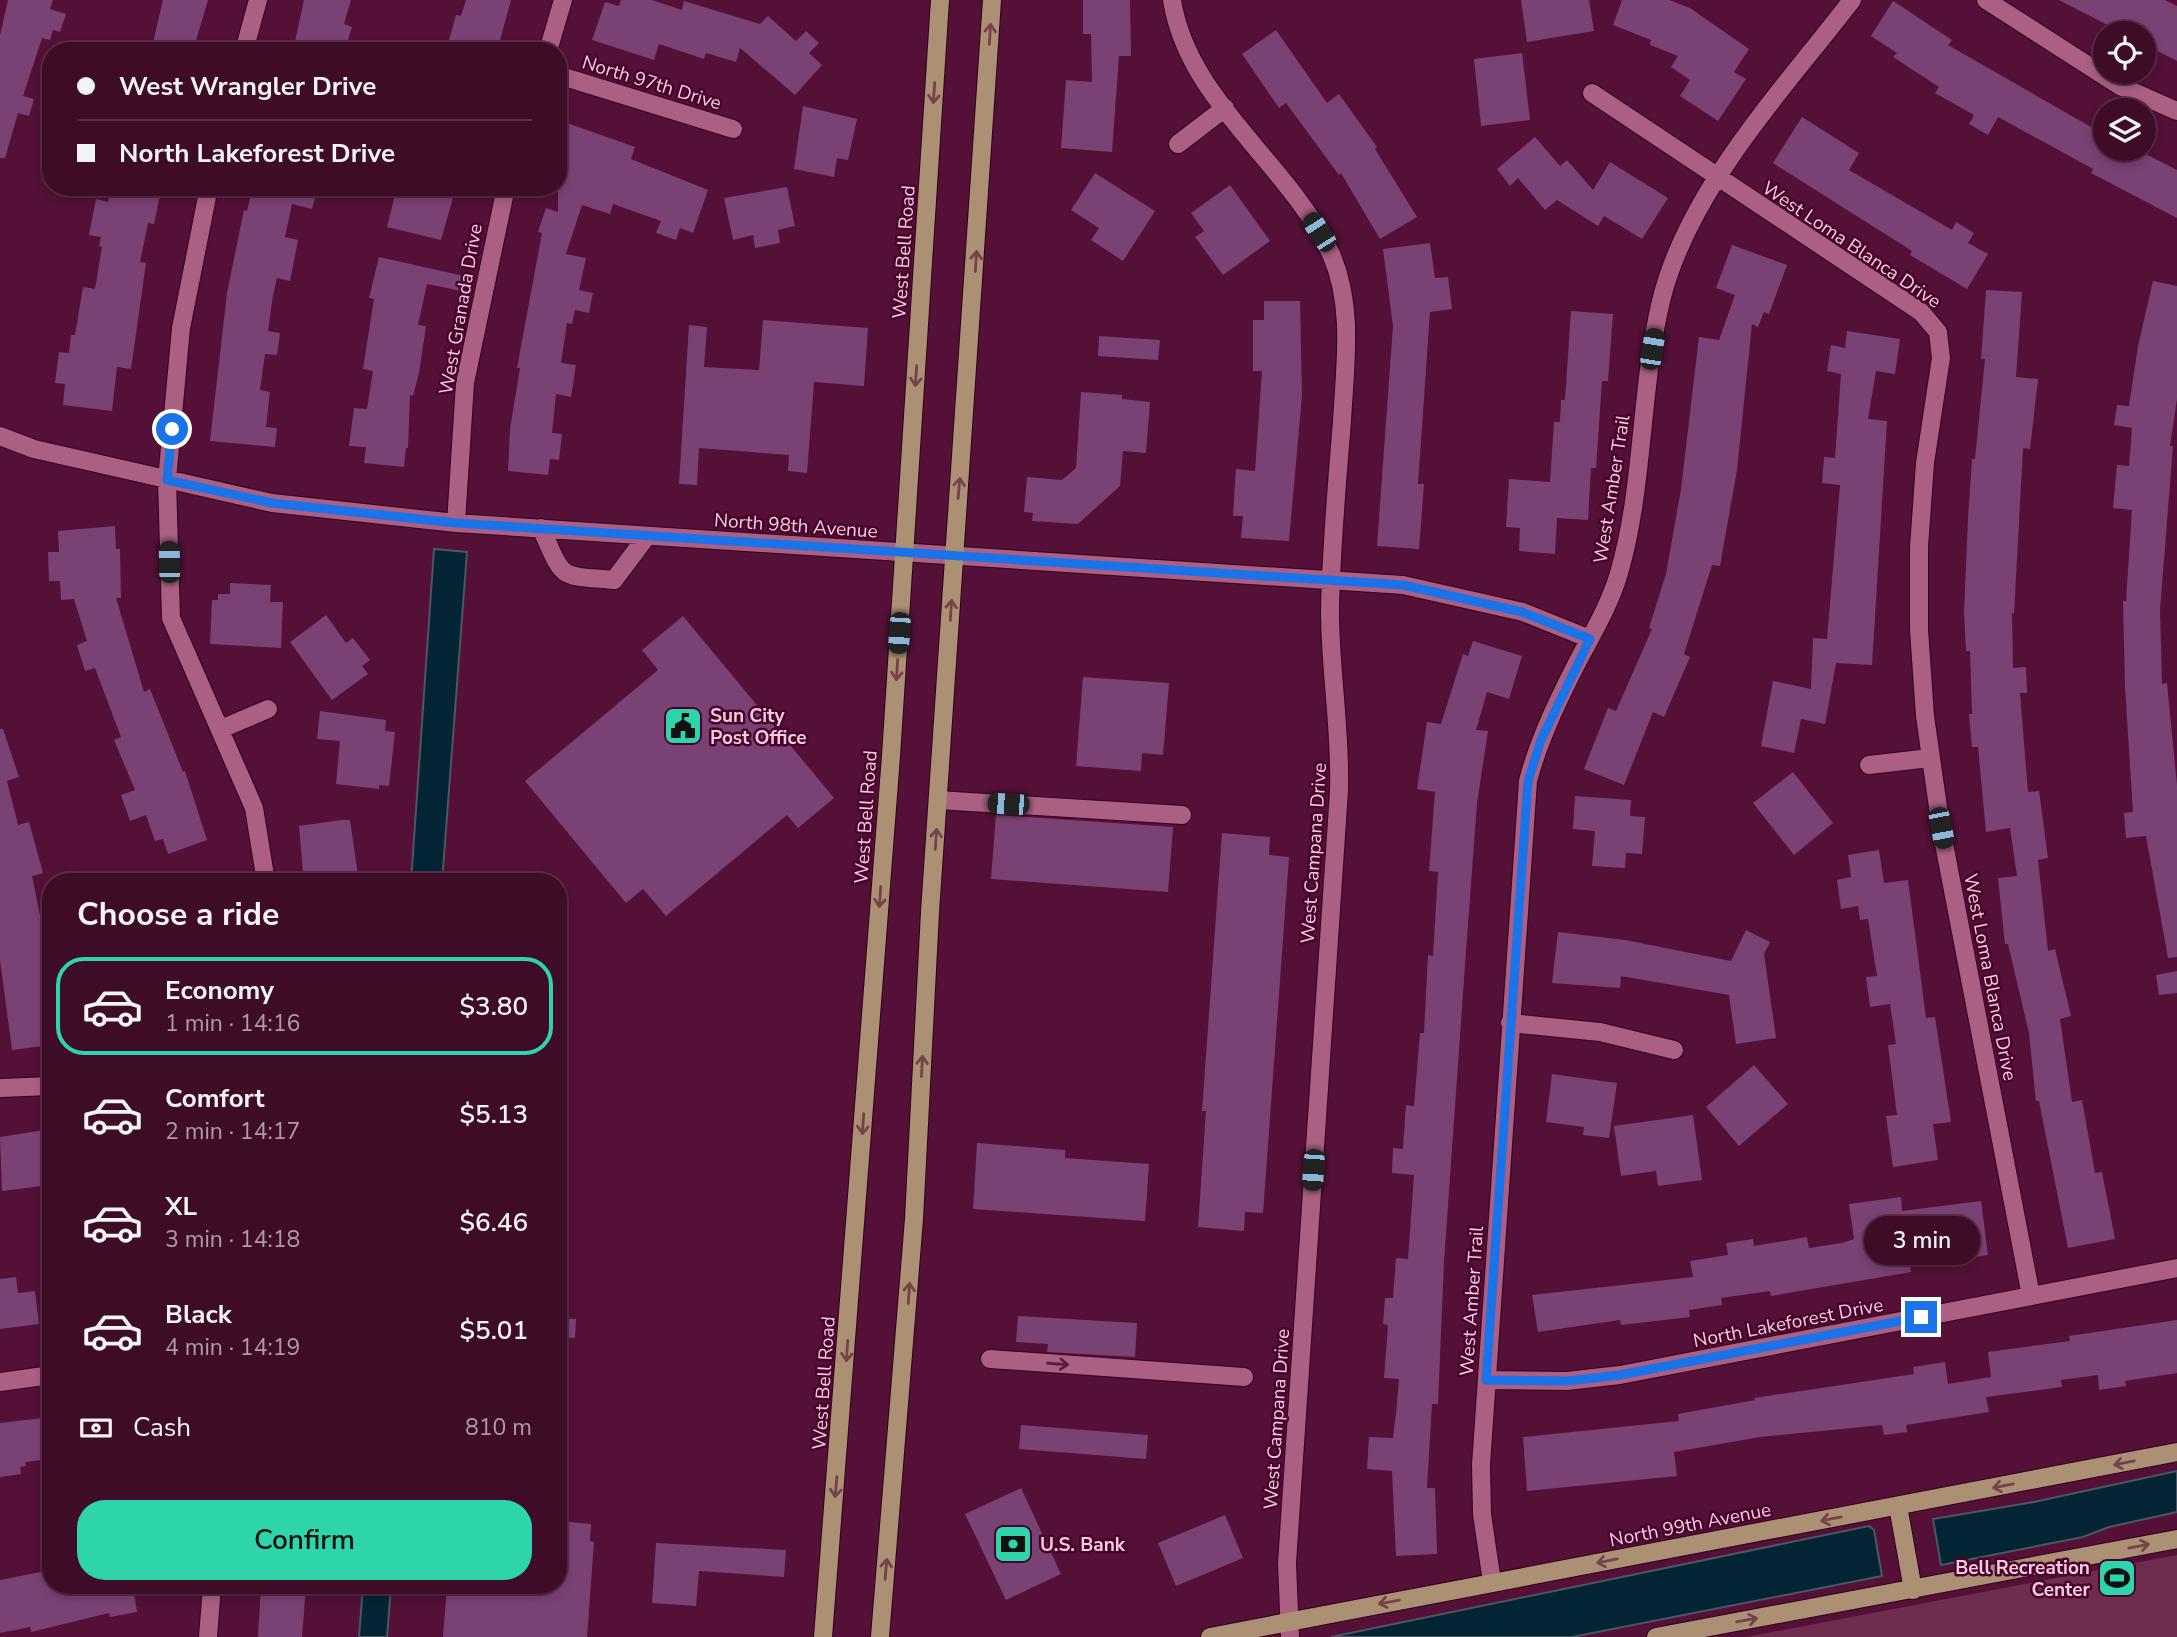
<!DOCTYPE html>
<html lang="en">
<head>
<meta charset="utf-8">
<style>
	:root { --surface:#3f0c28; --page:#461530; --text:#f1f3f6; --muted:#ad9ba8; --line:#582c45; --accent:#2ed4aa }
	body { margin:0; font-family:"Nunito Sans",sans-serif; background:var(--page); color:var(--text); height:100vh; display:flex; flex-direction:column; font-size:26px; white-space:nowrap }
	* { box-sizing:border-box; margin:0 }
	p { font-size:23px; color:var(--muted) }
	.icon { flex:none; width:38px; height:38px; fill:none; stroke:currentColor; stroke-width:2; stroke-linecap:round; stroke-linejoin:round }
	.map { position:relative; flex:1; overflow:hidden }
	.details { position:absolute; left:42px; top:873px; width:525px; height:721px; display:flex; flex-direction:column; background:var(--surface); border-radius:28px; box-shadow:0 4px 10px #0003,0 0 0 2px var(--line) }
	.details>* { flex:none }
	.top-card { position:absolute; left:42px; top:42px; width:525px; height:154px; border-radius:28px; box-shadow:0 4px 10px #0003,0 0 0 2px var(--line); display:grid; align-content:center; height:154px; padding:0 35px; background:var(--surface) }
	.buttons { position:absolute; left:2093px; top:21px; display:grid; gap:14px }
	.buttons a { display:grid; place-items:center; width:63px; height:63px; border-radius:50%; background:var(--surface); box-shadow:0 4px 10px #0003,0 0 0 2px var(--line); font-size:35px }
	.end { position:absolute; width:32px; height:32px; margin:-16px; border:9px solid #1a73e8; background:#fff; box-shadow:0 0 0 4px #fff }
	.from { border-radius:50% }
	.bubble { position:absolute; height:49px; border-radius:24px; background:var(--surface); box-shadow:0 4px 10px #0003,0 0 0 2px var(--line); font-size:23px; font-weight:600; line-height:49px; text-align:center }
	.car { position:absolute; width:21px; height:42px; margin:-21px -10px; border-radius:9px; box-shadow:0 0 5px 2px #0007; background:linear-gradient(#222 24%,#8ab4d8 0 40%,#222 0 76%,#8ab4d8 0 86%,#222 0) }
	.top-card b { display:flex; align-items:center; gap:24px; height:66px; font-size:26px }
	.top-card b+b { border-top:2px solid var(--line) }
	.top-card i { width:18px; height:18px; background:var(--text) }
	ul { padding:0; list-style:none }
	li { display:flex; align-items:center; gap:21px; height:98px; margin:0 14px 10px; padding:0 21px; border:4px solid transparent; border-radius:28px }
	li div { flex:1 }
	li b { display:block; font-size:26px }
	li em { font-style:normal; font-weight:600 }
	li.active { border-color:var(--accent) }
	li>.icon { width:63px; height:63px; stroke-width:1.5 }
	h2 { padding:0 35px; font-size:32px; line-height:84px }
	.pay { display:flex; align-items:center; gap:18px; height:77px; padding:0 35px; font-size:26px }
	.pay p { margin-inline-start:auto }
	.cta { display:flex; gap:14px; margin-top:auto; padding:14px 35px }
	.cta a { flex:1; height:80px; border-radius:28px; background:var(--accent); color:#111; font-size:28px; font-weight:600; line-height:80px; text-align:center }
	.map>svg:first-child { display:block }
</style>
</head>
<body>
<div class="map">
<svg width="2177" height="1637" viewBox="0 0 2177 1637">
	<rect width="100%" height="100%" fill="#541036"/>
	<path fill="#6e2d4e" d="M2177 1555V1637H1746Z"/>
	<path fill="#032432" stroke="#4c5665" stroke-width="2" d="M434 549 467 552 442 882H411Z
		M2177 1471V1512L2109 1527 2083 1537 1941 1565 1933 1519 2034 1502Z
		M1869 1526 1874 1530 1882 1576 1572 1637H1331Z
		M363 1586H391L387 1637H359Z"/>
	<path fill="#7a4175" d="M8 0H53L50 9 66 14 60 32 53 30 50 40 42 38 23 96 34 99 29 116 18 113 5 158H0V35Z
		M163 0H208L193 51H151Z
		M304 0H351L344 24 352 27 346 46 338 43 336 51H293Z
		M466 0H511L497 51H446L456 15 461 16Z
		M621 0H652L682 10 684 1 760 24 768 16 796 41 806 31 819 43 809 53 822 65 795 95 740 48 736 62 706 53 704 59 659 44 654 60 592 40 605 2 619 6Z
		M1083 0H1130L1131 56H1119L1112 152 1061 148 1066 80 1092 82 1091 34H1083Z
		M1521 0H1589L1594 31 1527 42Z
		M1622 0H1669L1690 8 1749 49 1734 72 1746 79 1718 121 1680 96 1690 80 1671 67 1678 56 1650 45 1651 40 1613 25Z
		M2059 0H2165L2177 6V61L2144 44V33H2123Z
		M1893 1 1952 40 1948 45 2105 135V149H2136L2177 170V218L2091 173 2093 169 1998 117 1988 135 1969 124 1974 115 1935 93 1939 87 1893 57 1897 53 1871 36Z
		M1276 30 1327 103 1339 94 1377 147 1375 149 1417 217 1380 239 1341 173 1339 175 1286 103 1279 108 1242 54Z
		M1522 53 1530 120 1481 126 1474 59Z
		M803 106 857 119 848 160 837 158 834 177 794 169Z
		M1802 117 1859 153 1849 170 1952 230 1956 222 1974 233 1968 243 1988 254 1967 289 1910 255 1912 251 1773 163Z
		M567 123 635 147 631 159 708 190 693 233 680 228 676 240 656 233 661 221 613 204 610 214 582 205 566 254 586 258 579 290 593 293 589 313 575 310 572 324 567 323 561 363 576 365 571 397 556 394 552 433 562 434 559 460 550 459 548 475 508 471 510 429 520 368H517L542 233 538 232 546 208 558 212V153Z
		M1535 137 1560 166 1567 160 1593 190 1610 162 1668 198 1642 239 1604 216 1598 226 1557 200 1545 210 1518 178 1510 186 1497 169Z
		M1095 173 1155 211 1123 261 1091 240 1099 228 1071 210Z
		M1230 185 1270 241 1223 275 1195 237 1204 231 1191 213Z
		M111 187 161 190 154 224 148 223 140 262 146 263 131 369 117 367 112 411 63 405 65 384 55 383 59 352 69 353 71 335H75L83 287 95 289 102 247 99 246 101 237 89 235 96 199 108 202Z
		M253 187H318L312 209 292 204 285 237 298 240 290 281 277 278 273 295 268 331 280 333 277 355 265 354 260 390 270 392 266 427 277 428 275 447 210 441 227 293 244 210 247 211Z
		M397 187H456L441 240 387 227Z
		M787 187 795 226 778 230 780 243 755 248 753 235 733 240 724 198Z
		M1430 243 1435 278 1448 277 1452 309 1430 312 1418 484H1424L1419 549 1377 546 1393 326 1383 249Z
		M1732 245 1787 265 1769 314 1764 312 1758 327 1752 324 1737 470 1720 566 1712 565 1684 654 1690 657 1664 717 1653 712 1624 785 1584 769 1608 708 1616 711 1652 629 1649 628 1666 574 1681 489 1699 337 1719 340 1735 295 1716 288Z
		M379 257 464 276 461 291 427 284 418 325 426 326 419 373 413 396 410 395 408 448H406L404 467 364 463 366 447 349 446 354 408 367 409 373 371 363 369 374 299 369 298Z
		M2153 281 2177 286V399L2170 446H2173L2160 610 2162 684 2167 683 2177 785V957L2168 958 2146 836 2126 838 2124 813 2133 812 2125 687 2123 601H2126L2132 510 2113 508 2117 465 2129 466 2132 428 2114 425 2117 405 2129 406 2138 346Z
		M1986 290 2022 292 2016 377 2038 379 2030 449 2023 448 2014 614 2012 613 2013 668 2026 667 2027 693H2020L2028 792 2039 791 2048 858 2038 860 2048 951 2055 949 2071 1016 2060 1019 2072 1102 2082 1100 2095 1173 2102 1172 2115 1239 2068 1248 2039 1101H2036L2029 1033 2008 944H2005L1998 878 2017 876 2010 828 1986 832 1978 747H1972L1969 714H1972L1970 651H1966L1964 612 1968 519 1972 459H1975L1985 359H1981Z
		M1264 301H1300L1302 396 1289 541 1241 538 1243 516H1233L1236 469 1255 471 1262 371H1253V320H1264Z
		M1571 311 1613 314 1608 381H1602L1596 468H1591L1588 520 1557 518 1555 554 1519 551 1520 528 1506 527 1509 479 1550 482 1554 422H1560L1561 400H1565Z
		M763 320 868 328 864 386 814 382 807 473 788 471 789 455 699 448 697 485 679 484 689 325 707 327 704 367 759 370Z
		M1847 331 1900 339 1895 374 1876 371 1868 419 1887 421 1872 665 1836 663 1825 724 1801 719 1794 753 1761 746 1773 681 1811 689 1813 638 1827 639 1840 485 1822 483 1824 457 1835 458 1841 374 1827 371 1831 345 1845 348Z
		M1099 336 1160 340 1158 360 1098 356Z
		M1081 392 1122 395V399L1150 402 1146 453 1123 451 1120 486 1078 524 1032 521 1033 513 1024 512 1027 477 1062 480 1076 468Z
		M115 526 116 549H120L121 598H116L144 692 150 689 183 772 185 771 207 840 168 854 163 839 155 841 146 815 130 821 121 795 135 790 114 740 121 737 95 668 85 671 77 645 87 641 74 599 61 600 60 581H49L48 552H59L58 531Z
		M230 583 271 585 270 602H283L281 648 210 644 212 600H218V594H230Z
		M326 615 346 643 353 638 370 660 362 666 368 674 332 700 290 642Z
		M683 616 834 798 798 828 787 815 666 916 643 889 626 903 525 781 658 670 642 650Z
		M1473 641 1522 656 1509 699 1487 692 1476 730 1488 731 1477 803 1466 951 1444 1262 1438 1404H1432L1427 1488H1435L1437 1554 1396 1556 1392 1471 1367 1469 1369 1437 1393 1438 1396 1414 1399 1379 1384 1378 1388 1325 1383 1324 1385 1298H1393L1396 1258 1408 1259 1414 1175 1392 1173 1393 1148 1403 1149 1406 1105 1414 1106 1420 1033H1424L1428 955 1433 956 1438 872 1429 871 1435 792 1417 789 1427 722 1441 724 1463 654 1468 656Z
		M1083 677 1169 683 1163 755 1142 753 1141 771 1076 766Z
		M320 711 386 720 385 731 395 732 389 786 379 785V789L336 784 340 741 317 739Z
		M0 729H3L19 777 7 781 18 825 29 822 43 873 32 876 42 925 46 924 49 941 45 942 51 986V1045L12 1050 0 960Z
		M1793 772 1833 823 1794 855 1753 803Z
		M1575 796 1631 800 1630 816 1645 817 1642 854 1626 853 1625 868 1592 866 1595 831 1573 829Z
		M996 815 1173 827 1168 892 991 879Z
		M341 820H350L359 882H310L308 872 303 873 299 826Z
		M1222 833 1270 837 1269 855 1289 857 1263 1213 1245 1212 1244 1231 1198 1227 1206 1111H1202Z
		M1879 850 1884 883 1908 880 1926 1018 1935 1017 1951 1122 1933 1124 1938 1160 1893 1167 1886 1116 1897 1115 1888 1045 1896 1044 1890 1004 1870 1007 1866 977 1877 976 1868 919 1860 920 1858 906 1841 909 1837 880 1851 877 1848 855Z
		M1746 930 1770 942 1764 954 1776 1038 1736 1044 1729 995 1621 976 1620 988 1552 983 1558 932 1625 940 1731 961Z
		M2177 971V993L2159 995 2156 975Z
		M1754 1065 1788 1104 1739 1146 1706 1107Z
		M1552 1074 1617 1083 1609 1138 1583 1135 1584 1127 1546 1122Z
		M1693 1115 1702 1180 1658 1186 1656 1171 1621 1176 1614 1126Z
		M51 1129V1172L40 1173 42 1186 2 1191 0 1137Z
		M977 1143 1065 1150V1158L1149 1164 1145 1221 973 1209Z
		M1901 1197 1902 1211 1981 1201 1988 1255 1946 1261 1943 1241 1907 1246 1911 1272 1771 1296 1770 1291 1721 1298 1722 1305 1689 1310 1690 1317 1621 1325 1620 1320 1538 1332 1532 1295 1693 1277 1690 1261 1728 1255 1726 1243 1753 1239 1754 1246 1807 1237 1809 1248 1842 1243 1854 1239 1849 1204Z
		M16 1277 18 1293 35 1291 39 1324 0 1329V1279Z
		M1018 1316 1137 1323 1135 1357 1047 1352 1048 1344 1016 1342Z
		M558 1318 576 1319 575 1338 558 1337Z
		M2177 1320V1373L2125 1381 2126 1386 2099 1390 2098 1375 2061 1380 2062 1387 1986 1397 1989 1412 1906 1425 1907 1432 1884 1435 1882 1425 1760 1437 1674 1452 1677 1476 1527 1491 1523 1437 1679 1421 1678 1414 1755 1400 1754 1398 1914 1374 1913 1367 1945 1362 1948 1384 1991 1377 1988 1352 2070 1341 2069 1336Z
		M51 1417V1459L25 1462 26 1466 20 1467 21 1474 0 1477V1423Z
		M1021 1425 1148 1435 1146 1459 1019 1449Z
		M1021 1488 1061 1574 1006 1600 965 1514Z
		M1225 1515 1243 1558 1176 1586 1158 1543Z
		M558 1521 591 1524 590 1541 594 1542 587 1637H443L447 1586H558Z
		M656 1543 786 1550 784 1577 699 1571 696 1606 652 1603Z
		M51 1570V1586H133L137 1612 110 1617 109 1613 31 1632 30 1627 0 1633V1580Z
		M261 1586H306L302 1637H258Z"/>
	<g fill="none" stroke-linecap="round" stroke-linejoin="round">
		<defs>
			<path id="minor" d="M1172 0C1188 102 1289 163 1331 254 1354 306 1345 365 1342 421 1337 484 1331 548 1330 611 1330 671 1341 730 1339 791L1287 1563 1290 1637
				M1986 0 2120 86 2177 111
				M244 51 258 0
				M548 51 563 0
				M558 75 733 129
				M1592 93 1921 312 1938 332 1941 358 1925 463 1919 547V630L1925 716 1941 828 2031 1296
				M1178 144 1225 108
				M209 187 181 328 167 480 171 618 254 808 266 882
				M0 436 34 449 272 503 456 523 1403 585 1523 612 1590 639
				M456 523 465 383 506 187
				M541 528C565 581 557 575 614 580L647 536
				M221 729 268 709
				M1869 765 1930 758
				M938 800 1182 815
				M1510 1023 1600 1032 1674 1050
				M0 1088 51 1086
				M990 1359 1244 1377
				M1487 1380 1567 1381 1620 1375 2177 1268
				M0 1382 51 1375
				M1492 1582 1482 1514 1481 1465 1528 781C1539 739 1559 698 1579 659 1594 631 1610 604 1619 573 1644 488 1640 389 1661 301 1688 190 1783 90 1852 0
				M208 1637 212 1586"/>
			<path id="major" d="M1898 1506 1913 1590
				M823 1637 891 756 940 0
				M880 1637 914 1219 930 912 992 0
				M1210 1637 2177 1452
				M1656 1637 2177 1539"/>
		</defs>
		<use href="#minor" stroke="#31001d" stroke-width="20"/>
		<use href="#major" stroke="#31001d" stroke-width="20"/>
		<use href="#minor" stroke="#aa5f83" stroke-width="18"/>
		<use href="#major" stroke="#ac9073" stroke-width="18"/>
	</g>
	<defs><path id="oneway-shaft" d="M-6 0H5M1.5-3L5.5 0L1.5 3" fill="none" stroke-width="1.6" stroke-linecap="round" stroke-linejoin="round" transform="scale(1.75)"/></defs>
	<g stroke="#75424c">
		<use href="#oneway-shaft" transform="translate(990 34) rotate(-86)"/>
		<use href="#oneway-shaft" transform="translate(934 93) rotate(94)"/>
		<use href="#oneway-shaft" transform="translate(976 261) rotate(-86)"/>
		<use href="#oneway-shaft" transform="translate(916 376) rotate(94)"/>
		<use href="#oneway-shaft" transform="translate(959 488) rotate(-85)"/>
		<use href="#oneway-shaft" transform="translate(951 610) rotate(-86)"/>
		<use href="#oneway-shaft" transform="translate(897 670) rotate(94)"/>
		<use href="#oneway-shaft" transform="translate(936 839) rotate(-86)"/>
		<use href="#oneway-shaft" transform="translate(880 897) rotate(94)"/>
		<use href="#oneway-shaft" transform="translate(922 1066) rotate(-87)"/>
		<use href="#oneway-shaft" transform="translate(863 1124) rotate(94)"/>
		<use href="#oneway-shaft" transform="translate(909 1293) rotate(-86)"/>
		<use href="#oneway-shaft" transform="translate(847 1351) rotate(94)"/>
		<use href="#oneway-shaft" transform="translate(2124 1463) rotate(169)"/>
		<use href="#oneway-shaft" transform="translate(2003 1486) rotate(169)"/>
		<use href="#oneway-shaft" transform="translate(836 1487) rotate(95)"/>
		<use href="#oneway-shaft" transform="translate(1831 1519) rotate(169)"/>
		<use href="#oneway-shaft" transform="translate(2139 1546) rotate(-11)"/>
		<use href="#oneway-shaft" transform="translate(1607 1561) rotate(169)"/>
		<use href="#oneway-shaft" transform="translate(886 1569) rotate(-85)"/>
		<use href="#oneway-shaft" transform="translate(1389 1602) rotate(170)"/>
		<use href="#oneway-shaft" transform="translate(1747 1620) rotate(-10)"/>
	</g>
	<use stroke="#601a42" href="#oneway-shaft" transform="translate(1058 1364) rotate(4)"/>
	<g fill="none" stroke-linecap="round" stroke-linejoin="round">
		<path stroke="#1a73e8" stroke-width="9" d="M172 429 167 480 272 503 456 523 1403 585 1522 612 1590 639 1541 740 1528 781 1486 1380 1567 1381 1620 1375 1921 1317"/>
	</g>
	<defs>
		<symbol id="civic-square" viewBox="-11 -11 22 22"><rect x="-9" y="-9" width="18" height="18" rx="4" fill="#2ed4aa" stroke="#48032c"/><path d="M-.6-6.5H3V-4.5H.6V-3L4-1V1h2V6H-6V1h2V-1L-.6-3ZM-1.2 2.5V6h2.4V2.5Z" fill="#111"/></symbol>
		<symbol id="bank-square" viewBox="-11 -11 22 22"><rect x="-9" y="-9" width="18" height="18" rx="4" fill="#2ed4aa" stroke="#48032c"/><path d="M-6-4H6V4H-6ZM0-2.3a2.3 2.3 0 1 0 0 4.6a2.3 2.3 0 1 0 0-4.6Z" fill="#111"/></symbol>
		<symbol id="stadium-square" viewBox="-11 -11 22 22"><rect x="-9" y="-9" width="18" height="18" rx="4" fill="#2ed4aa" stroke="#48032c"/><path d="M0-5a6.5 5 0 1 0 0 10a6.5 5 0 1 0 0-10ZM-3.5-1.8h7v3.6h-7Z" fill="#111"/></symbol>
	</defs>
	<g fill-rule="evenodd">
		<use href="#civic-square" x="661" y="704" width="44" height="44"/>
		<use href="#bank-square" x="991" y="1522" width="44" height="44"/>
		<use href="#stadium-square" x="2095" y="1556" width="44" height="44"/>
	</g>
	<g text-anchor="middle" stroke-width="5" stroke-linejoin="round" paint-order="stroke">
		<g font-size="19" fill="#f6cbdd" stroke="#48032c">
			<text transform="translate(652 82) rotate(17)" y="7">North 97th Drive</text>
			<text transform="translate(1852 244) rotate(34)" y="7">West Loma Blanca Drive</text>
			<text transform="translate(903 252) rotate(-86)" y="7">West Bell Road</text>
			<text transform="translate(460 309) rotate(-80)" y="7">West Granada Drive</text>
			<text transform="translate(1611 489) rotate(-81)" y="7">West Amber Trail</text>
			<text transform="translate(796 525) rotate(4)" y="7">North 98th Avenue</text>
			<text transform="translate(865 817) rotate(-86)" y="7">West Bell Road</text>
			<text transform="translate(1313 853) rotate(-86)" y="7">West Campana Drive</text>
			<text transform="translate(1991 977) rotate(79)" y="7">West Loma Blanca Drive</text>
			<text transform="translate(1471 1301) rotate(-86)" y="7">West Amber Trail</text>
			<text transform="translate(1788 1322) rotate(-11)" y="7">North Lakeforest Drive</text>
			<text transform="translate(823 1383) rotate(-86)" y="7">West Bell Road</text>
			<text transform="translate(1276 1419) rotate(-86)" y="7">West Campana Drive</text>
			<text transform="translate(1690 1524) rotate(-11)" y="7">North 99th Avenue</text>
		</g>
		<g font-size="19" font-weight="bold" fill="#f6cbdd" stroke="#48032c" text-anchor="start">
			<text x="710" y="722">Sun City<tspan x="710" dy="22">Post Office</tspan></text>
			<text x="1040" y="1551">U.S. Bank</text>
			<text x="2090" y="1574" text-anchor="end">Bell Recreation<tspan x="2090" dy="22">Center</tspan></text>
		</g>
	</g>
</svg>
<div class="buttons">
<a><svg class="icon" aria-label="locate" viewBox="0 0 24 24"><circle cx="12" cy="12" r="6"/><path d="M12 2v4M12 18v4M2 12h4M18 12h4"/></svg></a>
<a><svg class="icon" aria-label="layers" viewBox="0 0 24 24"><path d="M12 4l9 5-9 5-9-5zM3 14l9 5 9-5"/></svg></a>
</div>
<i class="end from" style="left:172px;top:429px"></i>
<i class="end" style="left:1921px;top:1317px"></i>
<div class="bubble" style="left:1864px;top:1216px;width:116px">3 min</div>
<i class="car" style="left:1319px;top:232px;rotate:327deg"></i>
<i class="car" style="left:1652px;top:349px;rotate:9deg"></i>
<i class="car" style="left:169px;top:562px;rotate:359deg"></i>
<i class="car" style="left:899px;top:633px;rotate:184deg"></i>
<i class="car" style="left:1008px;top:804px;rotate:273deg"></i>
<i class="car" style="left:1941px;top:828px;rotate:169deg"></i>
<i class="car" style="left:1313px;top:1170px;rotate:184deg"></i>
<div class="top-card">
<b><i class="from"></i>West Wrangler Drive</b>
<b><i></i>North Lakeforest Drive</b>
</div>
<section class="details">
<h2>Choose a ride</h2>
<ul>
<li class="active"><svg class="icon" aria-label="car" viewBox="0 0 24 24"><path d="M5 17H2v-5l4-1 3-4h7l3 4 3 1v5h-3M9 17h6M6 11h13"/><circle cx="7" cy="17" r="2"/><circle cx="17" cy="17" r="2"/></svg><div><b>Economy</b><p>1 min · 14:16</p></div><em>$3.80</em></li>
<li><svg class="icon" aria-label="car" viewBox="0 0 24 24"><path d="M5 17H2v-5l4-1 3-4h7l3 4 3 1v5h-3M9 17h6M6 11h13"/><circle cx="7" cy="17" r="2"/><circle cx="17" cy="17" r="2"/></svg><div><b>Comfort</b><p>2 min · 14:17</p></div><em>$5.13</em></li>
<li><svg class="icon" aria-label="car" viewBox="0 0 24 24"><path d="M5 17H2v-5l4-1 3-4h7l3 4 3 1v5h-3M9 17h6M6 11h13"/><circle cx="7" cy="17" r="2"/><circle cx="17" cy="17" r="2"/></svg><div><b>XL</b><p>3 min · 14:18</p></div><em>$6.46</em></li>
<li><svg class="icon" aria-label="car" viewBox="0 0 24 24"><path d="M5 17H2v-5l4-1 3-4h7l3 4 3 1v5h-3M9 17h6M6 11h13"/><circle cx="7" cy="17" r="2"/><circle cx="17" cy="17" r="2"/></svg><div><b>Black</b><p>4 min · 14:19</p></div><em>$5.01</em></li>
</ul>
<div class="pay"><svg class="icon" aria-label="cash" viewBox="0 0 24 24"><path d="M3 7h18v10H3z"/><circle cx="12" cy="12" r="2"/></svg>Cash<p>810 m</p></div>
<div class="cta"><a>Confirm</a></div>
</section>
</div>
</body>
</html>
